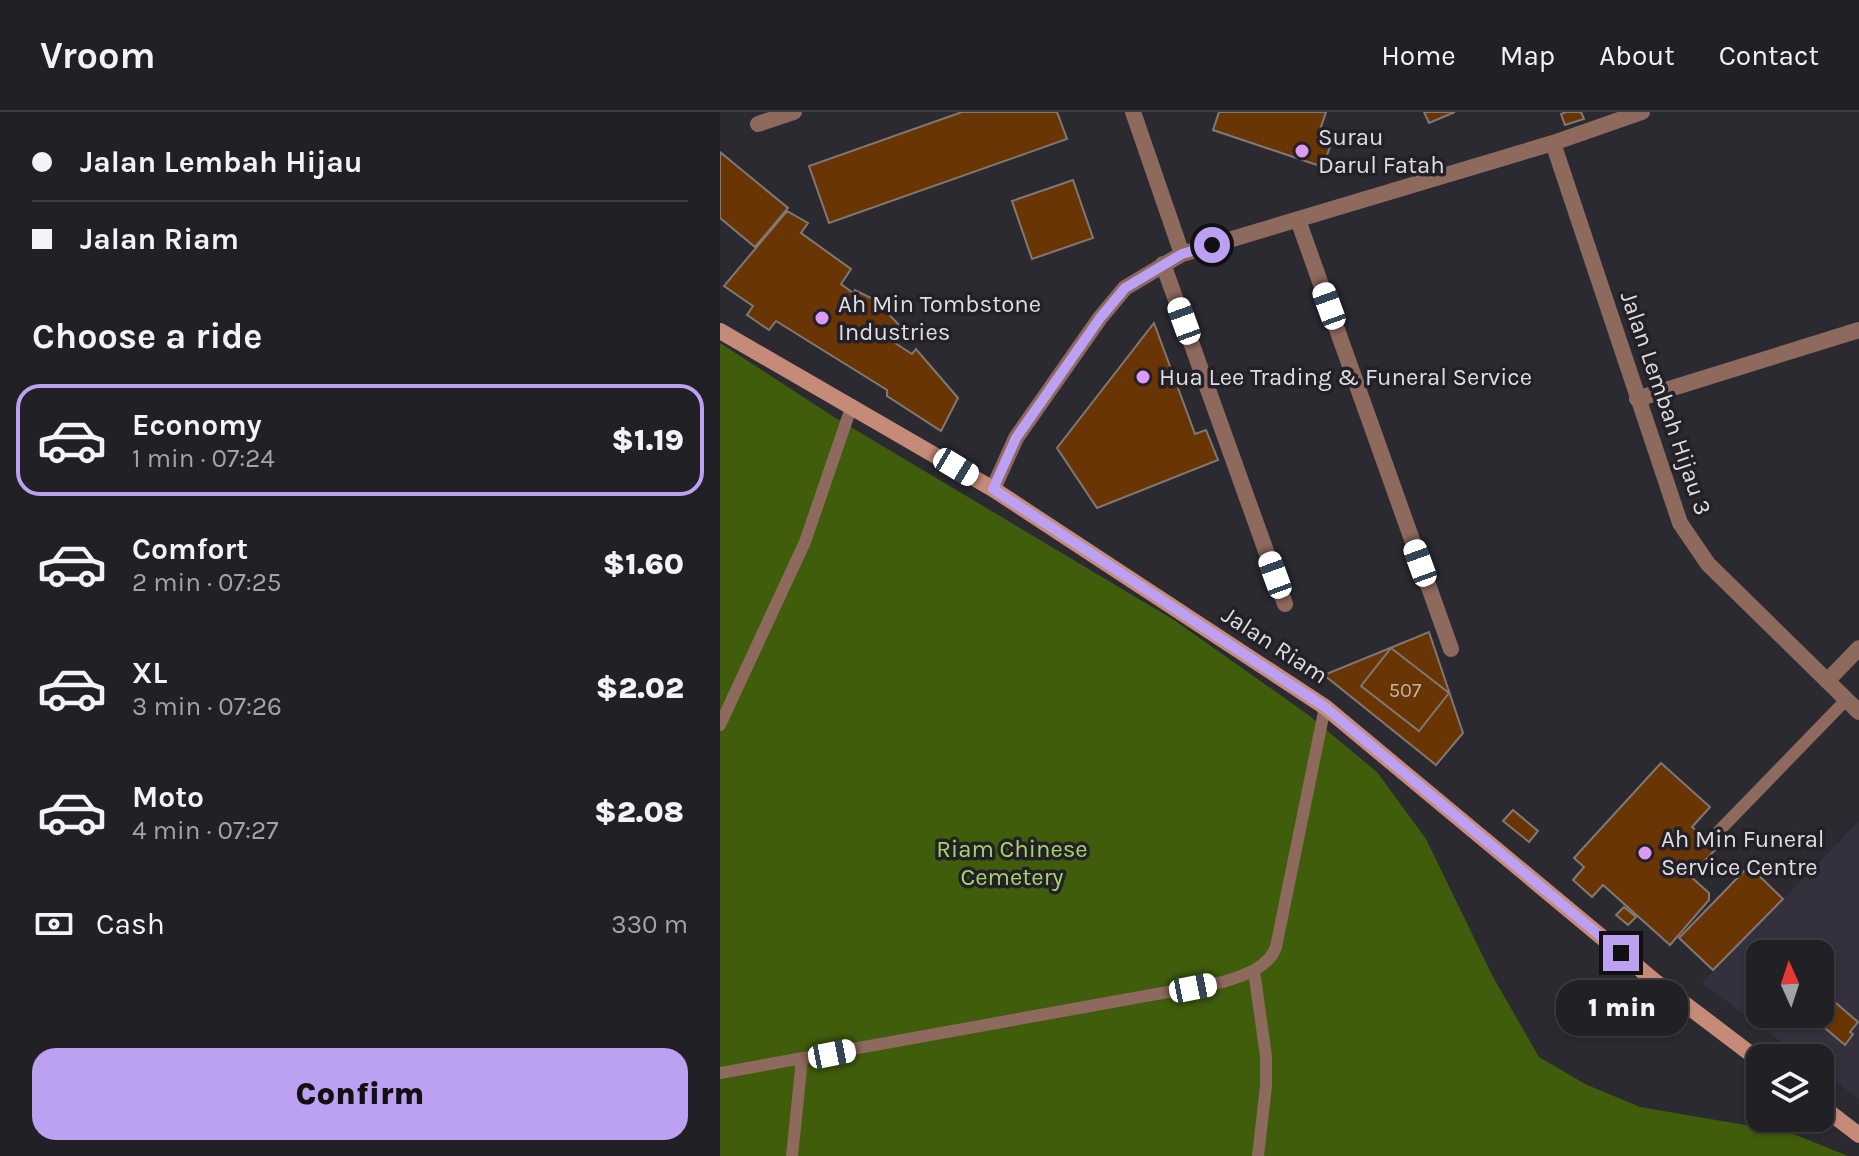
<!DOCTYPE html>
<html lang="en">
<head>
<meta charset="utf-8">
<style>
	:root { --surface:#212025; --page:#29282d; --text:#f1f3f6; --muted:#a2a3a7; --line:#3e3e42; --accent:#bca0f2 }
	body { margin:0; font-family:Karla,sans-serif; background:var(--page); color:var(--text); height:100vh; display:flex; flex-direction:column; font-size:30px; white-space:nowrap }
	* { box-sizing:border-box; margin:0 }
	p { font-size:26px; color:var(--muted) }
	.icon { flex:none; width:44px; height:44px; fill:none; stroke:currentColor; stroke-width:2; stroke-linecap:round; stroke-linejoin:round }
	.map { position:relative; flex:1; overflow:hidden }
	.panel { display:flex; flex-direction:column; background:var(--surface); width:720px }
	.panel>* { flex:none }
	.top-card { display:grid; align-content:center; height:176px; padding:0 32px; background:var(--surface) }
	.needle { width:52px; rotate:357deg }
	.tools { position:absolute; left:1026px; top:828px; display:grid; gap:16px }
	.tools a { display:grid; place-items:center; width:88px; height:88px; border-radius:16px; background:var(--surface); box-shadow:0 2px 6px #0004,0 0 0 2px var(--line); font-size:40px }
	.end { position:absolute; width:36px; height:36px; margin:-18px; border:10px solid #bca0f2; background:#111; box-shadow:0 0 0 4px #111 }
	.from { border-radius:50% }
	.bubble { position:absolute; height:56px; border-radius:24px; background:var(--surface); box-shadow:0 2px 6px #0004,0 0 0 2px var(--line); font-size:26px; font-weight:800; line-height:56px; text-align:center }
	.car { position:absolute; width:24px; height:48px; margin:-24px -12px; border-radius:10px; box-shadow:0 0 6px 2px #0007; background:linear-gradient(#fff 24%,#345 0 40%,#fff 0 76%,#345 0 86%,#fff 0) }
	.top-card b { display:flex; align-items:center; gap:28px; height:76px; font-size:30px }
	.top-card b+b { border-top:2px solid var(--line) }
	.top-card i { width:20px; height:20px; background:var(--text) }
	ul { padding:0; list-style:none }
	li { display:flex; align-items:center; gap:24px; height:112px; margin:0 16px 12px; padding:0 16px; border:4px solid transparent; border-radius:24px }
	li div { flex:1 }
	li b { display:block; font-size:30px }
	li em { font-style:normal; font-weight:800 }
	li.selected { border-color:var(--accent) }
	li>.icon { width:72px; height:72px; stroke-width:1.5 }
	h2 { padding:0 32px; font-size:36px; line-height:96px }
	.pay { display:flex; align-items:center; gap:20px; height:88px; padding:0 32px; font-size:30px }
	.pay p { margin-inline-start:auto }
	.primary-button { display:flex; gap:16px; margin-top:auto; padding:16px 32px }
	.primary-button a { flex:1; height:92px; border-radius:24px; background:var(--accent); color:#111; font-size:32px; font-weight:800; line-height:92px; text-align:center }
	header { display:flex; align-items:center; gap:48px; box-sizing:border-box; height:112px; padding:0 40px; background:var(--surface); border-bottom:2px solid var(--line) }
	header strong { font-size:38px }
	nav { display:flex; gap:44px; margin-inline-start:auto; font-size:28px }
	main { display:flex; flex:1; min-height:0 }
	.map>svg:first-child { display:block }
</style>
</head>
<body>
<header>
<strong>Vroom</strong>
<nav><a>Home</a><a>Map</a><a>About</a><a>Contact</a></nav>
</header>
<main>
<section class="panel">
<div class="top-card">
<b><i class="from"></i>Jalan Lembah Hijau</b>
<b><i></i>Jalan Riam</b>
</div>
<h2>Choose a ride</h2>
<ul>
<li class="selected"><svg class="icon" aria-label="car" viewBox="0 0 24 24"><path d="M5 17H2v-5l4-1 3-4h7l3 4 3 1v5h-3M9 17h6M6 11h13"/><circle cx="7" cy="17" r="2"/><circle cx="17" cy="17" r="2"/></svg><div><b>Economy</b><p>1 min · 07:24</p></div><em>$1.19</em></li>
<li><svg class="icon" aria-label="car" viewBox="0 0 24 24"><path d="M5 17H2v-5l4-1 3-4h7l3 4 3 1v5h-3M9 17h6M6 11h13"/><circle cx="7" cy="17" r="2"/><circle cx="17" cy="17" r="2"/></svg><div><b>Comfort</b><p>2 min · 07:25</p></div><em>$1.60</em></li>
<li><svg class="icon" aria-label="car" viewBox="0 0 24 24"><path d="M5 17H2v-5l4-1 3-4h7l3 4 3 1v5h-3M9 17h6M6 11h13"/><circle cx="7" cy="17" r="2"/><circle cx="17" cy="17" r="2"/></svg><div><b>XL</b><p>3 min · 07:26</p></div><em>$2.02</em></li>
<li><svg class="icon" aria-label="car" viewBox="0 0 24 24"><path d="M5 17H2v-5l4-1 3-4h7l3 4 3 1v5h-3M9 17h6M6 11h13"/><circle cx="7" cy="17" r="2"/><circle cx="17" cy="17" r="2"/></svg><div><b>Moto</b><p>4 min · 07:27</p></div><em>$2.08</em></li>
</ul>
<div class="pay"><svg class="icon" aria-label="cash" viewBox="0 0 24 24"><path d="M3 7h18v10H3z"/><circle cx="12" cy="12" r="2"/></svg>Cash<p>330 m</p></div>
<div class="primary-button"><a>Confirm</a></div>
</section>
<div class="map">
<svg width="1139" height="1044" viewBox="0 0 1139 1044">
	<rect width="100%" height="100%" fill="#2c2a31"/>
	<path fill="#34303d" fill-rule="evenodd" d="M1139 709V987L1100 958V946H1083L982 871ZM1040 842H1100V902H1040Z"/>
	<path fill="#405d0c" d="M0 231 114 305 454 508 587 602 657 660 706 727 773 865 819 945 865 972 920 995 1071 1021 1128 1044H0Z"/>
	<path fill="#693505" stroke="#807873" stroke-width="2" d="M242 0H337L347 27 109 111 89 54Z
		M499 0H606L600 18 614 23 603 55 493 18Z
		M704 0H735L709 11Z
		M846 0H861L864 7 845 13 841 2Z
		M0 40 68 96 35 135 0 106Z
		M353 68 373 126 312 147 292 89Z
		M67 99 88 111 81 121 131 157 121 172 133 181 135 178 155 188 184 218 175 231 192 242 196 237 238 286 221 319 167 284V278L56 209 49 218 27 203 33 194 4 174Z
		M434 211 475 322 486 318 498 348 377 396 337 336Z
		M709 520 743 621 716 653 604 563Z
		M671 536 729 581 699 619 641 574Z
		M941 651 990 695 972 715 997 736 970 764 989 781V788L950 833 883 773 872 785 853 768 864 755 854 746Z
		M793 698 818 719 809 730 783 709Z
		M1029 754 1063 787 993 858 959 826Z
		M904 795 916 805 908 813 896 803Z
		M1109 885 1138 910 1130 920 1133 922 1125 933 1092 905 1100 902V895Z"/>
	<g fill="none" stroke-linecap="round" stroke-linejoin="round">
		<path stroke="#8e695d" stroke-width="12" d="M0 613 85 430 132 293
			M995 723 1126 588
			M534 859 546 944V974L538 1044
			M0 961 503 870C522 864 549 856 556 835L605 595
			M72 1044 82 947"/>
		<path stroke="#8e695d" stroke-width="16" d="M413 0 462 142
			M38 12 74 0
			M833 31 960 411 988 452 1139 600
			M578 108 731 537
			M443 152 565 492
			M917 287 1139 218
			M273 377 296 326 380 206 405 176 462 142 833 31 922 0
			M1107 569 1139 536"/>
		<path stroke="#c68b78" stroke-width="16" d="M0 219 273 377 605 595 932 867 1040 949
			M1100 993 1139 1023"/>
	</g>
	<g fill="none" stroke-linecap="round" stroke-linejoin="round">
		<path stroke="#bca0f2" stroke-width="10" d="M492 133 462 142 405 176 380 206 296 326 273 377 605 595 901 841"/>
	</g>
	<g fill="#dc99f4" stroke="#232127" stroke-width="3">
		<circle cx="582" cy="39" r="8"/>
		<circle cx="102" cy="206" r="8"/>
		<circle cx="423" cy="265" r="8"/>
		<circle cx="925" cy="741" r="8"/>
	</g>
	<g text-anchor="middle" stroke-width="7" stroke-linejoin="round" paint-order="stroke">
		<g font-size="20" fill="#c1b3aa">
			<text x="685" y="585">507</text>
		</g>
		<g font-size="24" fill="#dedde1" stroke="#232127" text-anchor="start">
			<text x="598" y="33">Surau<tspan x="598" dy="28">Darul Fatah</tspan></text>
			<text x="118" y="200">Ah Min Tombstone<tspan x="118" dy="28">Industries</tspan></text>
			<text x="439" y="273">Hua Lee Trading &amp; Funeral Service</text>
			<text x="941" y="735">Ah Min Funeral<tspan x="941" dy="28">Service Centre</tspan></text>
		</g>
		<g font-size="24" fill="#dedde1" stroke="#232127">
			<text transform="translate(946 291) rotate(71)" y="8">Jalan Lembah Hijau 3</text>
			<text transform="translate(555 533) rotate(33)" y="8">Jalan Riam</text>
		</g>
		<g font-size="24" fill="#a6d56a" stroke="#232127">
			<text x="292" y="745">Riam Chinese<tspan x="292" dy="28">Cemetery</tspan></text>
		</g>
	</g>
</svg>
<div class="tools">
<a><svg class="needle" viewBox="-14 -14 28 28"><path d="M0-13l5 13h-10z" fill="#e53935"/><path d="M0 13l5-13h-10z" fill="#a2a3a7"/></svg></a>
<a><svg class="icon" aria-label="layers" viewBox="0 0 24 24"><path d="M12 4l9 5-9 5-9-5zM3 14l9 5 9-5"/></svg></a>
</div>
<i class="end from" style="left:492px;top:133px"></i>
<i class="end" style="left:901px;top:841px"></i>
<div class="bubble" style="left:836px;top:868px;width:132px">1 min</div>
<i class="car" style="left:609px;top:194px;rotate:340deg"></i>
<i class="car" style="left:464px;top:209px;rotate:340deg"></i>
<i class="car" style="left:236px;top:355px;rotate:121deg"></i>
<i class="car" style="left:700px;top:451px;rotate:340deg"></i>
<i class="car" style="left:555px;top:463px;rotate:340deg"></i>
<i class="car" style="left:473px;top:876px;rotate:79deg"></i>
<i class="car" style="left:112px;top:942px;rotate:79deg"></i>
</div>
</main>
</body>
</html>
